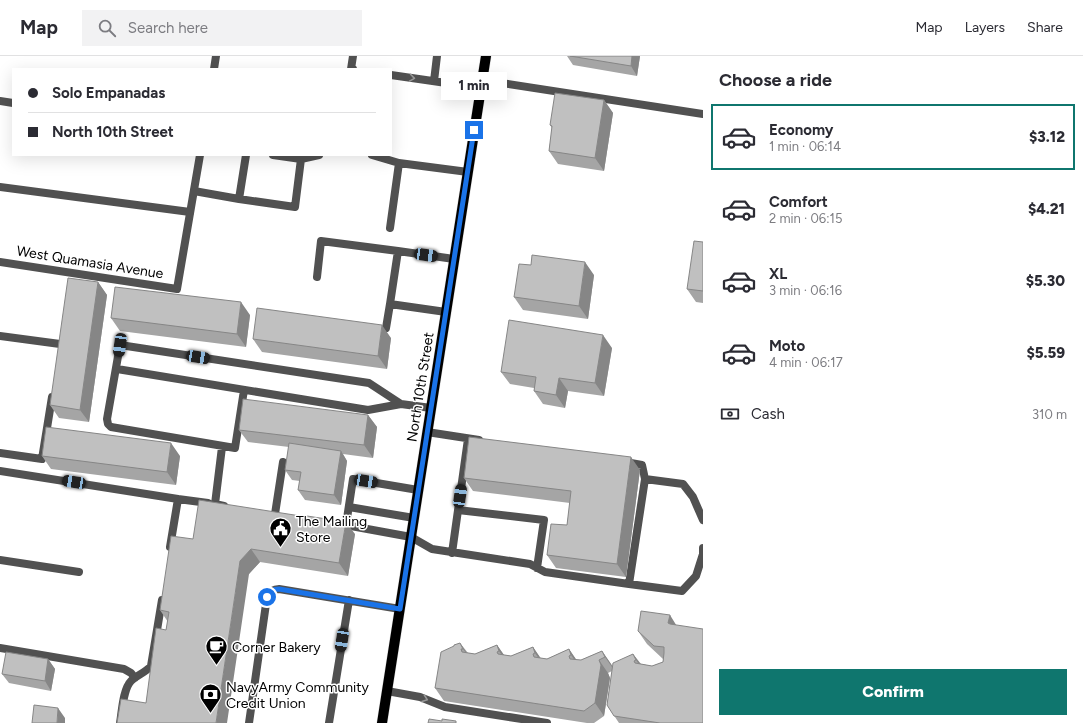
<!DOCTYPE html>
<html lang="en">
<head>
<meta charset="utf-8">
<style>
	:root { --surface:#fff; --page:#f2f2f3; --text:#2b2b33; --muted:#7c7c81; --line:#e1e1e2; --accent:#0f766e }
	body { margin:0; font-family:Figtree,sans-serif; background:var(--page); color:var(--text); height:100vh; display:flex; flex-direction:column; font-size:15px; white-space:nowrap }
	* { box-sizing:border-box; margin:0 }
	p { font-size:13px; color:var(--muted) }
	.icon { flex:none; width:22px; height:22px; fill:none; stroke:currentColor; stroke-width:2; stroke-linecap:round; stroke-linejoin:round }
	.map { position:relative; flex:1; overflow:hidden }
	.drawer { display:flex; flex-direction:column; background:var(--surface); width:380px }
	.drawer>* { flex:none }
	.guide { position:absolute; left:12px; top:12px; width:380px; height:88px; border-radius:0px; box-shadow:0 4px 16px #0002; display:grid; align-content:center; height:88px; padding:0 16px; background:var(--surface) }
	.end { position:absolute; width:18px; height:18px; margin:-9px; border:5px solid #1a73e8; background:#fff; box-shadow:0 0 0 2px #fff }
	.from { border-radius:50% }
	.bubble { position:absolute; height:28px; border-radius:0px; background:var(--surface); box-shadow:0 4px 16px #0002; font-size:13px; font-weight:800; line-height:28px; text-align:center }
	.car { position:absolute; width:12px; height:24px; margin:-12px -6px; border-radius:5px; box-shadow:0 0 3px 1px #0007; background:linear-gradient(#222 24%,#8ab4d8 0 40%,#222 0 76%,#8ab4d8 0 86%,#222 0) }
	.guide b { display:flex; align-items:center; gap:14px; height:38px; font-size:15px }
	.guide b+b { border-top:1px solid var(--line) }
	.guide i { width:10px; height:10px; background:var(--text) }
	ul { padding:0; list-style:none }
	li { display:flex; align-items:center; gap:12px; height:66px; margin:0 8px 6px; padding:0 8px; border:2px solid transparent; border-radius:0px }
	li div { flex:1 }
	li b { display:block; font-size:15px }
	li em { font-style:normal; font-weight:800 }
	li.on { border-color:var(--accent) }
	li>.icon { width:36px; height:36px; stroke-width:1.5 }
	h2 { padding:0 16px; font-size:18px; line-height:48px }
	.pay { display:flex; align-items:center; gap:10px; height:44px; padding:0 16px; font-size:15px }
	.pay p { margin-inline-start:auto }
	.cta { display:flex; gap:8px; margin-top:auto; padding:8px 16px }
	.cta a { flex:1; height:46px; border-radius:0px; background:var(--accent); color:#fff; font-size:16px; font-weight:800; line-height:46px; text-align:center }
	header { display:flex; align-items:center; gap:24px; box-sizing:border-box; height:56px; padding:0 20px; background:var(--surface); border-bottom:1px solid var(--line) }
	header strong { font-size:19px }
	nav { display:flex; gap:22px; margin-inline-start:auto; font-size:14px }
	.search { width:280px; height:36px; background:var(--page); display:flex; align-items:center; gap:10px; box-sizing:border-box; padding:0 14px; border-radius:0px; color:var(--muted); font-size:15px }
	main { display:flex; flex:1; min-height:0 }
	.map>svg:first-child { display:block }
</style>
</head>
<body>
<header>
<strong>Map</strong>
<div class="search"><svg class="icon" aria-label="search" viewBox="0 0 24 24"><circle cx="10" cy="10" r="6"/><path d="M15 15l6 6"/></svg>Search here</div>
<nav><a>Map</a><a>Layers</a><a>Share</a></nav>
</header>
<main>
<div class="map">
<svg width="703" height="667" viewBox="0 0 703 667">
	<rect width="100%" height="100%" fill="#fff"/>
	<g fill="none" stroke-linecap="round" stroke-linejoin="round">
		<defs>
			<path id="primary" d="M382 667 486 0"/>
		</defs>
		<use href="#primary" stroke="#dbdbdb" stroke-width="11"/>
		<path stroke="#515151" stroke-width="8" d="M353 0 351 13H353
			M391 19 481 32
			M482 24 703 58
			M434 25 437 0
			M246 99 239 143 295 151 301 103
			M273 99 301 103 319 99
			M372 99 399 107
			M0 131 190 156
			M194 135 239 143
			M390 172 399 107 468 116
			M317 221 321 185 398 195
			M446 256 390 248 398 195 454 203
			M386 272 390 248
			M0 280 60 288
			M117 313 368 354 401 348 431 352
			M244 334 235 392 111 371 108 368 107 363 120 289 369 327 401 348
			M427 376 479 384
			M222 391 215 448 224 450
			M0 397 42 403 52 341
			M0 415 178 443
			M645 423 683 428 693 441 703 464
			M349 451 414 462
			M458 454 544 464 537 512
			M275 458 283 406
			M340 468 411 481 432 493 530 508 545 516 629 528 645 423 642 409 625 406
			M346 469 353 423 418 434
			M170 491 178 443 208 447
			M452 497 468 383
			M629 528 682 535 696 520 703 498V492
			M0 592 124 613 131 617 135 622
			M387 635 420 641 445 651 547 667
			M120 667C122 655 123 633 131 625 137 619 145 617 151 610L162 544
			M249 667 267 541C270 535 273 533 279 533L400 553
			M329 667 349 544"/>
		<path stroke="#515151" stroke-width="8" d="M214 13 216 0
			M0 45 13 47
			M0 206 177 233 200 99
			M0 504 79 516"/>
		<use href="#primary" stroke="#000" stroke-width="10"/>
	</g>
	<path fill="#a5a5a5" d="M567 0H640L637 20 573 9Z
		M604 44 613 57 604 115 558 108 549 95 552 72 550 69Z
		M703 186V247L696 246 687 233Z
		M594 219 588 263 523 254 514 241Z
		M98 226 107 239 89 366 59 362 50 349Z
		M250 259 246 291 120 275 111 262Z
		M391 282 387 313 262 296 253 283Z
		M612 292 604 340 568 335 565 352 543 348 534 335V332L510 328 501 316Z
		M368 359 377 371 373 402 343 398 347 405 341 449 305 444 298 434 300 425 292 424 285 414 289 391 248 386 239 374Z
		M42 400H180L176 429 51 413Z
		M640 414 626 521 556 512 547 499 567 469 570 447 473 435 464 422Z
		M355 478 348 520 260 506 249 518 146 647 166 574 168 566 160 554 193 483Z
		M670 559 703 667H619L607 649 612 615 608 617 610 622 604 660 594 667H587L444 645 435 632 454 590 460 587 468 597 475 598 497 589 504 599 511 600 533 591 540 602 547 603 569 593 576 604H581L602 595 611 608 613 611 633 598 641 608 652 610 663 606V603L647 588 638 575Z
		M48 603 55 613 51 635 9 627 2 618Z"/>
	<path fill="#868686" d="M632 0H640L637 20 631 10Z
		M604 44 613 57 604 115 595 102Z
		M585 206 594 219 588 263 579 250Z
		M98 226 107 239 89 366 80 354Z
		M241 246 250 259 246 291 237 278Z
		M382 269 391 282 387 313 378 300Z
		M603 279 612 292 604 340 595 327Z
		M559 322 568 335 565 352 556 339Z
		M368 359 377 371 373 402 364 389Z
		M171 387 180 400 176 429 167 416Z
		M341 395 347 405 341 449 334 439Z
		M631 401 640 414 626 521 617 508Z
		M346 466 355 478 348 520 339 507Z
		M251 493 260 506 249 518 227 667H216L240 505Z
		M670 559 678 572 668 567Z
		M460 587 469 600 472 605 463 593Z
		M497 589 506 602 508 608 499 595Z
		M533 591 542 604 544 610 535 597Z
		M569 593 578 606 580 612 571 599Z
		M602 595 611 608 614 614 605 601Z
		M633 598 642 610 645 617 636 604Z
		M48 603 55 613 51 635 45 625Z
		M599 604 608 617 610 622 604 660 595 647Z
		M58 652 65 662V667H57Z"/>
	<path fill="#c0c0c0" stroke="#868686" d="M570 0H632L631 10Z
		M555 37 604 44 595 102 549 95 552 70 550 69Z
		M694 185 703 186V235L687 233Z
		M532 199 585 206 579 250 514 241 519 208 531 209Z
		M68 222 98 226 80 354 50 349Z
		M115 231 241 246 237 278 111 262Z
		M257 252 382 269 378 300 253 283Z
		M509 264 603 279 595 327 559 322 556 339 534 335 536 321 501 316Z
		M243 343 368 359 364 389 239 374Z
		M46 371 171 387 167 416 42 400Z
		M469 381 631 401 617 508 547 499 551 468 567 469 571 435 464 422Z
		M289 387 341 395 334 439 298 434 301 416 285 414Z
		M199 444 307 461V460L346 466 339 507 251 493 240 505 216 667H117L121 643 146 647 156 572 166 574 169 556 160 554 171 480 193 483Z
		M641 555 670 559 668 567 670 568 703 573V667H660L614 660 607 649 613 607 633 598 636 604 634 605 635 607 652 610 663 606 664 597V591L654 590 638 575Z
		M460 587 463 593H461L462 596 475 598 497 589 499 595 497 596 498 598 511 600 533 591 535 597 533 598 534 601 547 603 569 593 571 599 569 600 570 603 581 604 602 595 605 601 599 604 601 609 595 647 584 655 435 632 441 596 454 590V589Z
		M6 596 48 603 45 625 2 618Z
		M34 649 58 652 57 667H32Z
		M429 663 442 665V663L456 665V667H428Z"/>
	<defs><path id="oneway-chevron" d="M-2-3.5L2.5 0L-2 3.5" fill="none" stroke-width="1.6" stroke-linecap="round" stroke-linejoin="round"/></defs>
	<g stroke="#979797">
		<use href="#oneway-chevron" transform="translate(412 22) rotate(9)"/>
		<use href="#oneway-chevron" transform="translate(425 643) rotate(20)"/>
	</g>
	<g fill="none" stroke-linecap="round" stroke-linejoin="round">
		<path stroke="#1a73e8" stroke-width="5" d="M267 541C270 535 273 533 279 533L400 553 474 74"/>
	</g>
	<defs>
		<symbol id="civic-pin" viewBox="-11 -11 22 30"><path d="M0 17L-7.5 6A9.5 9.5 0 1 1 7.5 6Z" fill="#000" stroke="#fff"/><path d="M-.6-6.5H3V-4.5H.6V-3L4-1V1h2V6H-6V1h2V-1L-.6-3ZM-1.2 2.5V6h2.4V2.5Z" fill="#fff"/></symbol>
		<symbol id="cafe-pin" viewBox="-11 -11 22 30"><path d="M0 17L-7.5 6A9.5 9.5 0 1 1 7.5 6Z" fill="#000" stroke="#fff"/><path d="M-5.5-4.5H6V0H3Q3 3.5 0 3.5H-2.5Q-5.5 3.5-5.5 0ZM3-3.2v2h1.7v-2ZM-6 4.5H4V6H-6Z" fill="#fff"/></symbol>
		<symbol id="bank-pin" viewBox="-11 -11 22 30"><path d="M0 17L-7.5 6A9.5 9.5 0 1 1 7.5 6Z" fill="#000" stroke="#fff"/><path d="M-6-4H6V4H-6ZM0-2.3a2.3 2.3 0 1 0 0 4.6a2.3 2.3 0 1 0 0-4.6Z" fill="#fff"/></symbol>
	</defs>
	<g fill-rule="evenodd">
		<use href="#civic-pin" x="268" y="460" width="25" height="34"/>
		<use href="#cafe-pin" x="204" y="578" width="25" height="34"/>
		<use href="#bank-pin" x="198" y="626" width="25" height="34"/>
	</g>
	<g text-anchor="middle" stroke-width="3" stroke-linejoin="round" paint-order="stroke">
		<g font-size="14" fill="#000" stroke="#fff">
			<text transform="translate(90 206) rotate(9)" y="5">West Quamasia Avenue</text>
			<text transform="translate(420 331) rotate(-81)" y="5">North 10th Street</text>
		</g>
		<g font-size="14" fill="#000" stroke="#fff" text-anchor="start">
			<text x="296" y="470">The Mailing<tspan x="296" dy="16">Store</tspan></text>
			<text x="232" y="596">Corner Bakery</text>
			<text x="226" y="636">NavyArmy Community<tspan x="226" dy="16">Credit Union</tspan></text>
		</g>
	</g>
</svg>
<i class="end from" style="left:267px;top:541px"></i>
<i class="end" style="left:474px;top:74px"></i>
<div class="bubble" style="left:441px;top:16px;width:66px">1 min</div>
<i class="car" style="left:426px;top:199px;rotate:98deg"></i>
<i class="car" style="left:120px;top:289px;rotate:188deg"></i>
<i class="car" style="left:198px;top:301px;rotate:99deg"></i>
<i class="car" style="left:366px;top:425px;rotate:99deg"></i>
<i class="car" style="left:74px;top:426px;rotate:279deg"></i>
<i class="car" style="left:460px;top:440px;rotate:8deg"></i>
<i class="car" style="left:342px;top:584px;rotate:189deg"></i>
<div class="guide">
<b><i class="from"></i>Solo Empanadas</b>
<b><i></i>North 10th Street</b>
</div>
</div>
<section class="drawer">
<h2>Choose a ride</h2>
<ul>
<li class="on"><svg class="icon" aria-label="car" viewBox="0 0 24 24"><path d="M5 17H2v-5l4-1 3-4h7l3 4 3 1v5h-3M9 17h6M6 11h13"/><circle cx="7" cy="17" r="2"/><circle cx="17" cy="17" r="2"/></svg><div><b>Economy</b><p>1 min · 06:14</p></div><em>$3.12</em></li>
<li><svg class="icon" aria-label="car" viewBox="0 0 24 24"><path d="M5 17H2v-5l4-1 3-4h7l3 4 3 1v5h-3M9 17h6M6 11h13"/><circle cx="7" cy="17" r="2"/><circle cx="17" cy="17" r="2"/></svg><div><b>Comfort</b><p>2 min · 06:15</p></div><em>$4.21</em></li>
<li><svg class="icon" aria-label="car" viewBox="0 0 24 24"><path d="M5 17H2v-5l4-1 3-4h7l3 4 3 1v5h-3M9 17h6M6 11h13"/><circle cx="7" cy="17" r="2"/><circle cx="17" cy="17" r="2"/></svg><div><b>XL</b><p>3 min · 06:16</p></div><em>$5.30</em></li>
<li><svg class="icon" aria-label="car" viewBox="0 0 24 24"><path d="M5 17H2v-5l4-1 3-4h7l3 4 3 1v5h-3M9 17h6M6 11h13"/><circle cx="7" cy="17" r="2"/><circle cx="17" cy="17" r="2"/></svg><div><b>Moto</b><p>4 min · 06:17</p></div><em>$5.59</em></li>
</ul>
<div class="pay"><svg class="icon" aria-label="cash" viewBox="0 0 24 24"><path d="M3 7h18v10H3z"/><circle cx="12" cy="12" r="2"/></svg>Cash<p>310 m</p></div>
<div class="cta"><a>Confirm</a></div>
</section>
</main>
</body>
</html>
